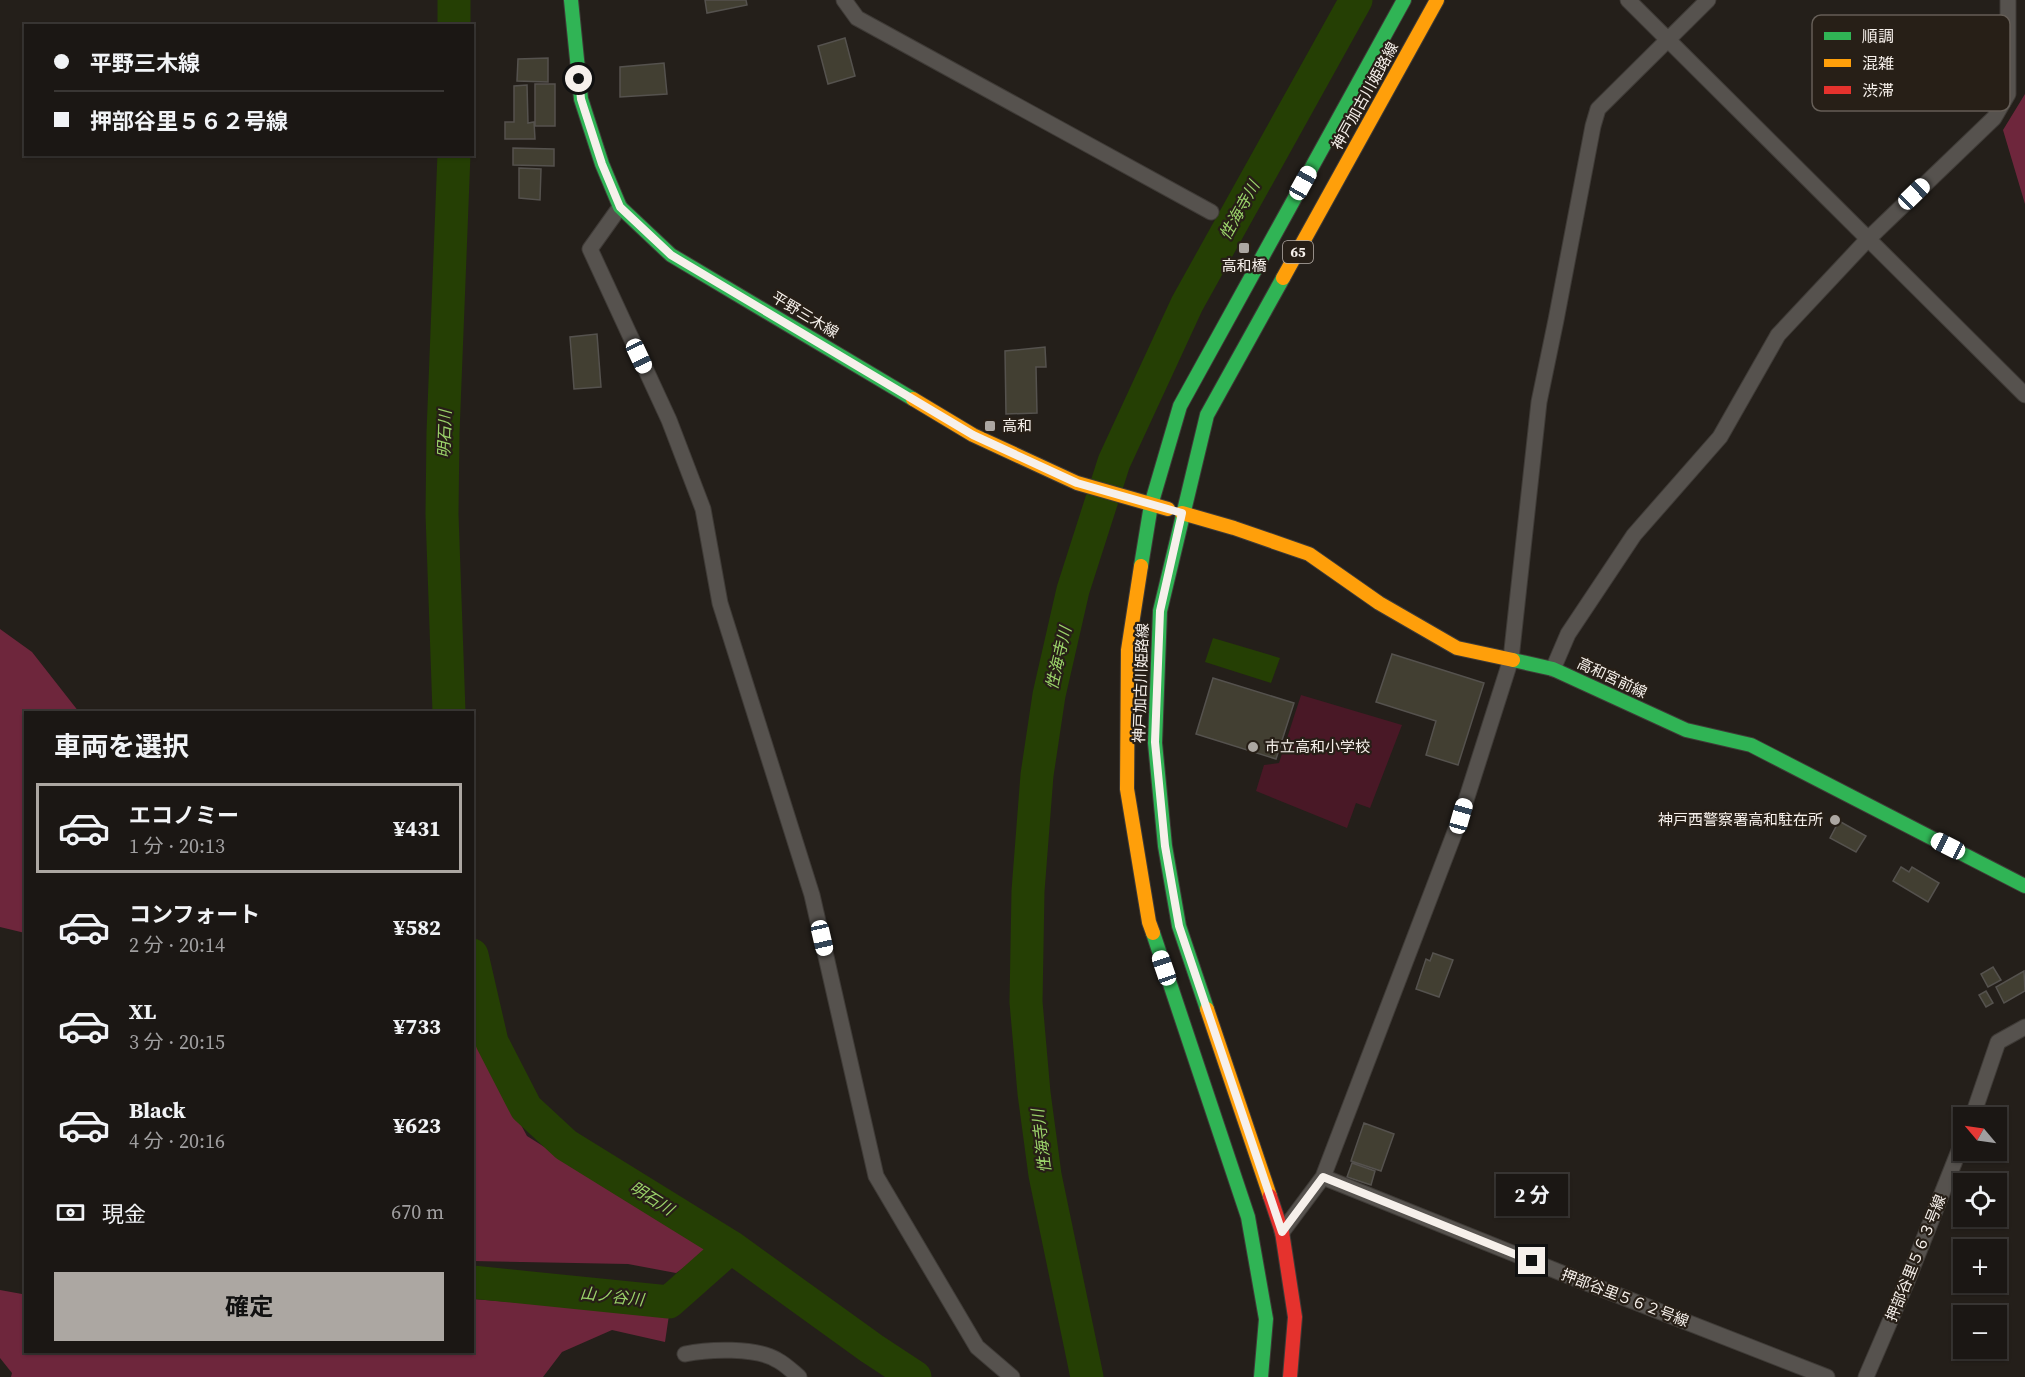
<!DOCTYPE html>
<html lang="ja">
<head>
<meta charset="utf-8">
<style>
	:root { --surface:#1b1714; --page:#24201d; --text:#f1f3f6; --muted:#a09fa0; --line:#393634; --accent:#aca7a2 }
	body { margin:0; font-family:"Source Serif 4","Noto Sans JP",serif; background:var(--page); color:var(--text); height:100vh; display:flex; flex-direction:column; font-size:22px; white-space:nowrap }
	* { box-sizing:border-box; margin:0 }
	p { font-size:20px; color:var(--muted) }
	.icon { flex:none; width:33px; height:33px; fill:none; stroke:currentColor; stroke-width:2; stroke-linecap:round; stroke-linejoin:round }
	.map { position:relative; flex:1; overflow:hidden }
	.panel { position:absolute; left:24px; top:711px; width:450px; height:642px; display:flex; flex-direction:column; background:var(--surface); border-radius:0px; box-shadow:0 2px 4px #0004,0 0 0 2px var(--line) }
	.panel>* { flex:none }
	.top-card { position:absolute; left:24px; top:24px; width:450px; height:132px; border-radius:0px; box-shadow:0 2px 4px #0004,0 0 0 2px var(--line); display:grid; align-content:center; height:132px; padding:0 30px; background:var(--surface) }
	.needle { width:39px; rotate:299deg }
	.buttons { position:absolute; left:1953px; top:1107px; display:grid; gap:12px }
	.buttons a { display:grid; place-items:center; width:54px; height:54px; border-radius:0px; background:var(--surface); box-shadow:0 2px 4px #0004,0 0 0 2px var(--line); font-size:30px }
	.end { position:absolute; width:27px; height:27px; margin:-14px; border:8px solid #f6f0eb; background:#111; box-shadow:0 0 0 3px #111 }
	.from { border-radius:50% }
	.bubble { position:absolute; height:42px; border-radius:0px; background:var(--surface); box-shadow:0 2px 4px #0004,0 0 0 2px var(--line); font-size:20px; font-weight:700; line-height:42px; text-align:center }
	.car { position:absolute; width:18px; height:36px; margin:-18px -9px; border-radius:8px; box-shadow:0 0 4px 2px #0007; background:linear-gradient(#fff 24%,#345 0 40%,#fff 0 76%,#345 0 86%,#fff 0) }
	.top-card b { display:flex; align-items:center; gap:21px; height:57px; font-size:22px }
	.top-card b+b { border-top:2px solid var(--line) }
	.top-card i { width:15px; height:15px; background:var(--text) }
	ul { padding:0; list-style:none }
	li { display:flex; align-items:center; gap:18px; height:90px; margin:0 12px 9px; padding:0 18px; border:3px solid transparent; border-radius:0px }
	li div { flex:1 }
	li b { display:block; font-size:22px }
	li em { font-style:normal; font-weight:700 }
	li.on { border-color:var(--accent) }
	li>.icon { width:54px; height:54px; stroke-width:1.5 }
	h2 { padding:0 30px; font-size:27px; line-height:72px }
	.pay { display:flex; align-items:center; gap:15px; height:66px; padding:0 30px; font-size:22px }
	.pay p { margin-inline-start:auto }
	.button { display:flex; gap:12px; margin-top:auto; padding:12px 30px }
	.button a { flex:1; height:69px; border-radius:0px; background:var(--accent); color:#111; font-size:24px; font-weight:700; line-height:69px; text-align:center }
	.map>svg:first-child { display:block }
</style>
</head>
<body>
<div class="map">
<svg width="2025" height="1377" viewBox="0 0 2025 1377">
	<rect width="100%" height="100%" fill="#241f1a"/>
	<path fill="#491826" d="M1301 695 1402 725 1370 808 1356 803 1347 828 1256 791 1264 765 1279 763Z"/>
	<path fill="#6e263c" d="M2025 94V204L2003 130Z
		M0 629 32 652 79 712H26L25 933 0 927Z
		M473 987 485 1059 527 1136 709 1251 676 1273 628 1264 473 1261Z
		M0 1290 22 1294 25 1293 26 1352H472L473 1299 669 1315 665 1342 612 1330 562 1352 543 1377H11L12 1373 0 1358Z"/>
	<path fill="#253f04" d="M1213 638 1280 658 1271 683 1205 662Z"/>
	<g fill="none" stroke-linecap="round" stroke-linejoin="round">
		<path stroke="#253f04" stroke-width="33" d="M454 0V26
			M449 712 442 514 443 433 454 154
			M472 955 492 1042 526 1108 566 1145 731 1247 871 1348 915 1377
			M472 1282 669 1302 731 1247
			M1087 1377 1045 1175 1034 1093 1026 1002 1028 891 1037 775 1049 695 1073 590 1114 462 1187 304 1356 0"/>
	</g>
	<path fill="#423f32" stroke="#55524e" stroke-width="1.5" d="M705 0H746L747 5 707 13Z
		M845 38 855 76 828 84 818 46Z
		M548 58V82L517 81 518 59Z
		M664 63 667 94 620 97V67Z
		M535 84H555V126H535Z
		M527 85 528 123 534 122 535 139H505V122H514V86Z
		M513 148 554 149V166L513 165Z
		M519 168 541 169 540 200 519 198Z
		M597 334 601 387 574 389 570 337Z
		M1045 347 1046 367H1036L1037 413 1006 414 1005 351Z
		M1392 654 1484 683 1458 765 1426 755 1436 721 1376 702Z
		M1213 678 1294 703 1276 759 1196 734Z
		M1839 821 1866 836 1856 852 1830 838Z
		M1901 867 1909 872 1912 867 1939 883 1928 902 1893 881Z
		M1433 953 1453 960 1439 997 1416 989 1426 959 1430 961Z
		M1993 967 2001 980 1988 987 1981 974Z
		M2024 971 2025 991 2004 1003 1996 987Z
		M1986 991 1993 1003 1986 1007 1979 995Z
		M1364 1123 1394 1134 1381 1171 1351 1161Z
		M1352 1163 1375 1171 1371 1185 1347 1177Z"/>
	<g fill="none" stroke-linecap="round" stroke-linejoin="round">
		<defs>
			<path id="street" d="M844 0 857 18 1211 212
				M1628 0 2025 395
				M620 207 590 249 669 420 703 509 720 603 812 895 876 1176 977 1347 1012 1377
				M1553 669 1568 634 1634 535 1720 437 1778 335 1867 240 1994 118 2008 94V0
				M1972 1118 1998 1042 2025 1027
				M1323 1177 1574 1278 1827 1377
				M1282 1232 1323 1177 1461 816 1511 659 1539 402 1556 320 1593 126 1598 109 1708 0
				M685 1354C708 1349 756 1347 777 1360 785 1364 792 1371 799 1377
				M1866 1377 1906 1284 1964 1138"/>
			<path id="fast" d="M571 0 581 99 602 164 620 207 671 255 913 399
				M1141 566 1151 505 1180 406 1404 0
				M1513 660 1553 669 1686 730 1751 745 2025 886
				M1153 933 1248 1217 1266 1319 1261 1377
				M1207 1009 1179 926 1165 846 1155 743 1160 611 1207 415 1283 278"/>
			<path id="slow" d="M1283 278 1437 0
				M913 399 973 435 1077 483 1168 509
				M1182 513 1234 528 1309 554 1379 603 1457 648 1513 660
				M1141 566 1128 650 1127 789 1149 922 1153 933
				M1207 1009 1270 1196"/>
			<path id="jam" d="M1270 1196 1282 1232 1295 1317 1290 1377"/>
		</defs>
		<use href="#street" stroke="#3f3b37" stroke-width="17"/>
		<use href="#fast" stroke="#3f3b37" stroke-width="16"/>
		<use href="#slow" stroke="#3f3b37" stroke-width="16"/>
		<use href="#jam" stroke="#3f3b37" stroke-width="16"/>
		<use href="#street" stroke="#56524e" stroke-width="15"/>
		<use href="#fast" stroke="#30b455" stroke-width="14"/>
		<use href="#slow" stroke="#ff9f0a" stroke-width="14"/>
		<use href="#jam" stroke="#e5322d" stroke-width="14"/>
	</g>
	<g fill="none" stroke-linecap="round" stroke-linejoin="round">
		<path stroke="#f6f0eb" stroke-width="8" d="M579 79 581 99 602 164 620 207 671 255 973 435 1077 483 1182 513 1160 611 1155 742 1165 846 1179 926 1282 1232 1323 1177 1532 1261"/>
	</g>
	<g fill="#aca7a2" stroke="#271f17" stroke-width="2">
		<rect x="1238" y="242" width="12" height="12" rx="3"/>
		<rect x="984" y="420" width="12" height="12" rx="3"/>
		<circle cx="1253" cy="747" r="6"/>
		<circle cx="1835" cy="820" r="6"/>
	</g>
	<g text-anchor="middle" stroke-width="4.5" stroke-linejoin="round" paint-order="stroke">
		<rect fill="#271f17" stroke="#b8b1ab" stroke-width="1.5" x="1283" y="241" width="30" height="22" rx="4.5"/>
		<g font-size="14" font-weight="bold" fill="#f6f0eb">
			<text x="1298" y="257">65</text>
		</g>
		<g font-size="15" fill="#f6f0eb" stroke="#271f17">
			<text transform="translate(1365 96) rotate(-61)" y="5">神戸加古川姫路線</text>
			<text transform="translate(805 315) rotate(31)" y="5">平野三木線</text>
			<text transform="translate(1612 678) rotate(25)" y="5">高和宮前線</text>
			<text transform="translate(1141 683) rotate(-88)" y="5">神戸加古川姫路線</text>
			<text transform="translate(1916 1258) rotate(-68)" y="5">押部谷里５６３号線</text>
			<text transform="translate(1625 1298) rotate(21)" y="5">押部谷里５６２号線</text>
		</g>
		<g font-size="15" fill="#f6f0eb" stroke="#271f17" text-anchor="start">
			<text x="1244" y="271" text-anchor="middle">高和橋</text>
			<text x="1002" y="431">高和</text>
			<text x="1265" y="752">市立高和小学校</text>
			<text x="1823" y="825" text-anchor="end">神戸西警察署高和駐在所</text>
		</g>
		<g font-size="16" font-style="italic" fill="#9bd36a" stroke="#271f17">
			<text transform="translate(1239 210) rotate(-61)" y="6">性海寺川</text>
			<text transform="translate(444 434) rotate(-88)" y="6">明石川</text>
			<text transform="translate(1058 658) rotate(-77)" y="6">性海寺川</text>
			<text transform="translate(1041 1141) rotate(-97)" y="6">性海寺川</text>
			<text transform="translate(652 1198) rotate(32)" y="6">明石川</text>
			<text transform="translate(612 1296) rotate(6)" y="6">山ノ谷川</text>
		</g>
	</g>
	<rect x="1812" y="15" width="198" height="96" rx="9" fill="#271f17" stroke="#655e57" stroke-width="1.5"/>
	<rect x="1824" y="32" width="27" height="8" fill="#30b455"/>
	<rect x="1824" y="59" width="27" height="8" fill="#ff9f0a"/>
	<rect x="1824" y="86" width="27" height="8" fill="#e5322d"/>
	<g font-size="16" fill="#f6f0eb">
		<text x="1862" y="42">順調</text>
		<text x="1862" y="69">混雑</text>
		<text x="1862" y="96">渋滞</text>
	</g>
</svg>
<div class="buttons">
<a><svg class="needle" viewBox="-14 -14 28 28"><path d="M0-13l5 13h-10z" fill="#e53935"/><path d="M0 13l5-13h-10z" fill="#a09fa0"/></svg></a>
<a><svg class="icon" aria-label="locate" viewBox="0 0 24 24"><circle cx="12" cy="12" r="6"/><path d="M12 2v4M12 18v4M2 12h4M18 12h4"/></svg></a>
<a>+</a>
<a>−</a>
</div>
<i class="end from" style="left:579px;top:79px"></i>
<i class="end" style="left:1532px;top:1261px"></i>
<div class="bubble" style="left:1496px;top:1174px;width:72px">2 分</div>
<i class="car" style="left:1303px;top:183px;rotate:29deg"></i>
<i class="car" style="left:1914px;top:194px;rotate:46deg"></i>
<i class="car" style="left:639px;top:356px;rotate:155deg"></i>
<i class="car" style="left:1461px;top:816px;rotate:16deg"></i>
<i class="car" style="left:1948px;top:846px;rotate:297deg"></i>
<i class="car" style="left:822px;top:938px;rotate:167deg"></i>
<i class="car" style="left:1164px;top:968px;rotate:341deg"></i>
<div class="top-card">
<b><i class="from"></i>平野三木線</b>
<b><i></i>押部谷里５６２号線</b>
</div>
<section class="panel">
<h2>車両を選択</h2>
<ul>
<li class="on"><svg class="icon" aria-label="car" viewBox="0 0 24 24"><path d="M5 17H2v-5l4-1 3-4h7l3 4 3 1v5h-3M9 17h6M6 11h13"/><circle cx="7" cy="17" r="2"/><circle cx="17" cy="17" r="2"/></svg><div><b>エコノミー</b><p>1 分 · 20:13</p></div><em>¥431</em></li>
<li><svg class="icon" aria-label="car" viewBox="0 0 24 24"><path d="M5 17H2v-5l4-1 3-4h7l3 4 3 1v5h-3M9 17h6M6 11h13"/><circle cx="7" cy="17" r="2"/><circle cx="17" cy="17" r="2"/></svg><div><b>コンフォート</b><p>2 分 · 20:14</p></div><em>¥582</em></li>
<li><svg class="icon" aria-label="car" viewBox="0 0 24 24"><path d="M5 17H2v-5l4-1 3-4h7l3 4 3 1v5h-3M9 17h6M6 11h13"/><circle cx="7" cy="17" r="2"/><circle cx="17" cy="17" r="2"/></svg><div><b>XL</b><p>3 分 · 20:15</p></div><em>¥733</em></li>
<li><svg class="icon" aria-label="car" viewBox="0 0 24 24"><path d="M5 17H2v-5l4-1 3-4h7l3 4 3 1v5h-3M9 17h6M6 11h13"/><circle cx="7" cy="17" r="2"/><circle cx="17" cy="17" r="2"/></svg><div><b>Black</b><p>4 分 · 20:16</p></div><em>¥623</em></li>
</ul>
<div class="pay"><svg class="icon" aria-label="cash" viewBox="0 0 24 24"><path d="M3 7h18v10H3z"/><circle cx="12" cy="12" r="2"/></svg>現金<p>670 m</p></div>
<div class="button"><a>確定</a></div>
</section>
</div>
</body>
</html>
